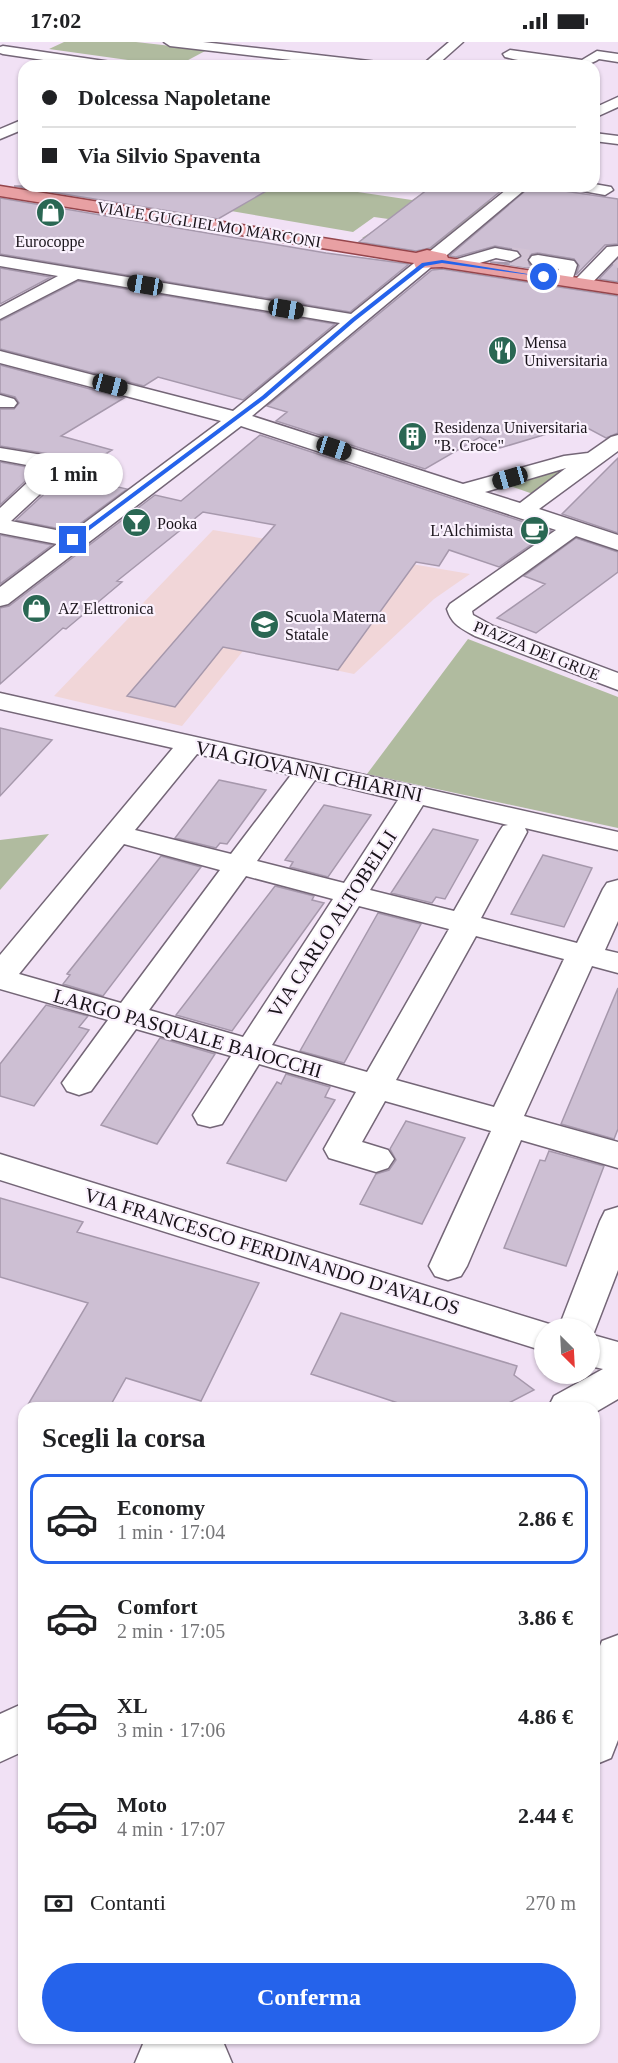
<!DOCTYPE html>
<html lang="it">
<head>
<meta charset="utf-8">
<style>
	:root { --surface:#fff; --page:#f6f6f6; --text:#202124; --muted:#757577; --line:#e0e0e0; --accent:#2563eb }
	body { margin:0; font-family:"Times New Roman",serif; background:var(--page); color:var(--text); height:100vh; display:flex; flex-direction:column; font-size:22px; white-space:nowrap }
	* { box-sizing:border-box; margin:0 }
	p { font-size:20px; color:var(--muted) }
	.icon { flex:none; width:33px; height:33px; fill:none; stroke:currentColor; stroke-width:2; stroke-linecap:round; stroke-linejoin:round }
	.map { position:relative; flex:1; overflow:hidden }
	.drawer { position:absolute; left:18px; top:1360px; width:582px; height:642px; display:flex; flex-direction:column; background:var(--surface); border-radius:18px; box-shadow:0 2px 4px #0004 }
	.drawer>* { flex:none }
	.guide { position:absolute; left:18px; top:18px; width:582px; height:132px; border-radius:18px; box-shadow:0 2px 4px #0004; display:grid; align-content:center; height:132px; padding:0 24px; background:var(--surface) }
	.needle { width:39px; rotate:156deg }
	.controls { position:absolute; left:534px; top:1276px; display:grid; gap:12px }
	.controls a { display:grid; place-items:center; width:66px; height:66px; border-radius:50%; background:var(--surface); box-shadow:0 2px 4px #0004; font-size:30px }
	.end { position:absolute; width:27px; height:27px; margin:-14px; border:8px solid #2563eb; background:#fff; box-shadow:0 0 0 3px #fff }
	.from { border-radius:50% }
	.bubble { position:absolute; height:42px; border-radius:21px; background:var(--surface); box-shadow:0 2px 4px #0004; font-size:20px; font-weight:800; line-height:42px; text-align:center }
	.car { position:absolute; width:18px; height:36px; margin:-18px -9px; border-radius:8px; box-shadow:0 0 4px 2px #0007; background:linear-gradient(#222 24%,#8ab4d8 0 40%,#222 0 76%,#8ab4d8 0 86%,#222 0) }
	.guide b { display:flex; align-items:center; gap:21px; height:57px; font-size:22px }
	.guide b+b { border-top:2px solid var(--line) }
	.guide i { width:15px; height:15px; background:var(--text) }
	ul { padding:0; list-style:none }
	li { display:flex; align-items:center; gap:18px; height:90px; margin:0 12px 9px; padding:0 12px; border:3px solid transparent; border-radius:18px }
	li div { flex:1 }
	li b { display:block; font-size:22px }
	li em { font-style:normal; font-weight:800 }
	li.on { border-color:var(--accent) }
	li>.icon { width:54px; height:54px; stroke-width:1.5 }
	h2 { padding:0 24px; font-size:27px; line-height:72px }
	.pay { display:flex; align-items:center; gap:15px; height:66px; padding:0 24px; font-size:22px }
	.pay p { margin-inline-start:auto }
	.primary-button { display:flex; gap:12px; margin-top:auto; padding:12px 24px }
	.primary-button a { flex:1; height:69px; border-radius:36px; background:var(--accent); color:#fff; font-size:24px; font-weight:800; line-height:69px; text-align:center }
	.status { display:flex; justify-content:space-between; align-items:center; height:42px; padding:0 30px; background:var(--surface); direction:ltr }
	.status svg { height:16px; fill:currentColor }
	.map>svg:first-child { display:block }
</style>
</head>
<body>
<div class="status"><b>17:02</b><svg viewBox="0 0 49 12"><path d="M0 12V9h3v3zM5 12V6h3v6zM10 12V3h3v9zM15 12V0h3v12zM26 1h20v11H26zM47 4h2v5h-2z"/></svg></div>
<div class="map">
<svg width="618" height="2021" viewBox="0 0 618 2021">
	<rect width="100%" height="100%" fill="#f1e1f5"/>
	<path fill="#f1d6d8" d="M213 488 470 532 434 557 354 632 243 609 182 684 54 654Z"/>
	<path fill="#b0bb9f" d="M64 0H136L207 8 177 24H171L49 7Z
		M275 144H317L412 158 426 149 491 159 430 207 362 196 373 189 401 193 403 179 374 175 353 190 231 169Z
		M565 424 568 425 533 452 507 443Z
		M468 597 618 655V786L367 732Z
		M49 792 0 848V798Z"/>
	<path fill="#cdbfd3" stroke="#a698ac" stroke-width="1.5" d="M14 144H275L218 177Z
		M432 144H507L430 206 416 209 359 200Z
		M531 144 618 157V202L605 203 576 233 579 224 574 217 538 211 532 212 527 217 530 223 556 230 490 220 512 221 522 214 517 208 495 204 456 215 449 214Z
		M0 156 326 211 409 222 350 270 0 212Z
		M618 217V240L599 237Z
		M0 226 51 235 0 262Z
		M442 227 618 254V391L606 396 580 382 500 406 480 395 425 427 276 379 287 370 267 364 432 228Z
		M78 239 335 282 243 358 158 335 144 344 0 307V279Z
		M0 323 124 356 61 394 112 408 70 434 127 447 70 489 16 478 69 429 72 421 67 415 0 404V367H14L19 361 15 355 0 351Z
		M260 393 551 489 499 525 449 508 439 524 416 520 338 628 223 605 175 665 127 654 275 483 203 470 117 539 122 540 66 587 63 586 0 642V566L9 564 155 453 181 459Z
		M618 416V491L562 472Z
		M0 420 38 427 0 463Z
		M0 493 52 503 0 542Z
		M576 496 618 510V530L536 591 497 576 545 542 524 534Z
		M0 686 52 698 0 754Z
		M219 738 266 748 227 802 220 801 216 806 175 796Z
		M324 763 371 773 328 835 290 825 293 820 285 818Z
		M433 787 478 798 445 857 436 855 432 861 391 851Z
		M543 813 592 826 564 885 511 872Z
		M161 814 201 825 103 954 63 942 70 933 67 932Z
		M275 844 314 854 312 858 324 861 232 989 176 973Z
		M378 871 421 882 344 1021 300 1009Z
		M618 946V1087L614 1097 561 1082Z
		M46 963 88 974 79 985 89 988 34 1064 0 1054V1022Z
		M160 996 215 1012 157 1102 101 1083Z
		M286 1032 330 1045 325 1055 335 1058 286 1139 227 1121 277 1040 281 1042Z
		M406 1079 465 1096 422 1182 360 1162 376 1132 389 1128 396 1118 390 1107Z
		M549 1109 604 1124 566 1224 504 1206 540 1118 545 1119Z
		M0 1156 83 1180 77 1190 259 1241 201 1359 126 1336 109 1366H26L88 1261 0 1235Z
		M341 1271 517 1324 514 1333 534 1348 499 1366H413L311 1332Z"/>
	<g fill="none" stroke-linecap="round" stroke-linejoin="round">
		<path stroke="#d1c2d4" stroke-width="18" stroke-dasharray="18 9" stroke-linecap="butt" d="M511 214 538 218
			M614 223 618 218"/>
		<defs>
			<path id="minor" d="M164 0H203L378 20 385 24H344L170 4Z
				M449 0H463L436 24H421Z
				M3 4 111 20 118 24H84L3 12 0 11V5Z
				M510 8 582 18 597 9 618 12V20L599 17C580 31 529 21 505 15L503 12Z
				M618 55V65L594 76V66Z
				M24 77V87L0 97V87Z
				M594 91 618 94V102L594 99Z
				M594 142 611 145 613 148 605 153 572 147 570 144H594Z
				M511 144H529L441 218H429L426 214 429 210Z
				M618 204V214L588 245H576L573 241 576 237 607 205Z
				M495 206 517 210 520 214 511 219 496 216 460 227 451 222 454 218Z
				M538 213 574 219 577 223 571 242H559L556 238 559 227 532 222 529 218 532 214Z
				M0 214 351 272 418 218H430L433 222 430 226 252 374 463 442 564 414 588 411 611 395 618 393V409L539 467 618 493V508L576 494 472 569 473 573 493 584 618 631V648L475 594C461 586 452 583 447 567L450 562 556 488 241 384 8 562 0 564V545L57 502 0 491V466L43 426 0 418V406L67 417 70 422 67 427 11 479 71 491 221 379 0 321V309L233 369 340 281 78 237 0 277V265L58 234 0 224ZM566 426 520 461 485 450Z
				M0 353 14 357 17 361 14 365H0Z
				M0 651 618 790V808L525 786 527 790 481 876 577 901 603 847 607 841 618 838V879L605 908 618 911V931L592 924 524 1074 618 1100V1126L521 1098 467 1224 461 1234 448 1238 435 1234 429 1224 491 1089 385 1059 362 1100 388 1108 394 1117 388 1126 376 1130 329 1116 324 1107 356 1050 259 1022 222 1082 210 1085 198 1082 193 1073 231 1014 136 987 91 1049 79 1053 67 1049 62 1041 108 978 0 947V913L173 706 0 667ZM197 712 291 733 231 812 135 788ZM315 738 398 758 344 841 257 819ZM423 763 508 783 503 784 499 790 454 869 370 848ZM124 802 220 828 121 961 19 932ZM246 834 333 857 243 995 149 968ZM359 864 449 887 367 1030 272 1003ZM476 894 564 917 494 1065 396 1038Z
				M0 1112 559 1285 600 1179 605 1169 618 1165V1228L593 1293 618 1300V1357L594 1371V1366H548L554 1354 603 1327 590 1324V1287H544V1309L0 1138Z
				M618 1593V1698L611 1716 594 1723V1619L602 1599Z
				M24 1661V1709L0 1720V1672Z
				M151 1996H211L224 2002 232 2021H135L143 2002Z"/>
			<path id="major" d="M0 144 416 211 427 208 446 212 448 216 618 242V252L442 225 416 226 414 221 0 154Z"/>
		</defs>
		<use href="#minor" stroke="#746677" stroke-width="3"/>
		<use href="#major" stroke="#95454b" stroke-width="3"/>
		<use href="#minor" fill="#fff" fill-rule="evenodd"/>
		<use href="#major" fill="#e8a0a3" fill-rule="evenodd"/>
	</g>
	<path fill="#2563eb" d="M442 218 546 235 442 221 425 224 355 279 266 356 75 499H71V497L262 354 351 277 422 221Z"/>
	<defs>
		<symbol id="shop-disc" viewBox="-11 -11 22 22"><circle r="9.5" fill="#2a6753" stroke="#faf1fd"/><path d="M-5-2.5h2.3a2.7 3.5 0 0 1 5.4 0H5L5.5 6h-11ZM-1.5-2.5h3a1.5 2.3 0 0 0-3 0Z" fill="#fff"/></symbol>
		<symbol id="restaurant-disc" viewBox="-11 -11 22 22"><circle r="9.5" fill="#2a6753" stroke="#faf1fd"/><path d="M-5-6h1v4h1v-4h1v4h1v-4h1v5L-1.5 .5V6h-2V.5L-5-1ZM5-6V6H3V1.5H1.5Q1.5-4 5-6Z" fill="#fff"/></symbol>
		<symbol id="building-disc" viewBox="-11 -11 22 22"><circle r="9.5" fill="#2a6753" stroke="#faf1fd"/><path d="M-4-6H4V6H1V3H-1V6H-4ZM-2.5-4.3h1.7v1.8h-1.7ZM.8-4.3h1.7v1.8H.8ZM-2.5-1h1.7V.8h-1.7ZM.8-1h1.7V.8H.8Z" fill="#fff"/></symbol>
		<symbol id="bar-disc" viewBox="-11 -11 22 22"><circle r="9.5" fill="#2a6753" stroke="#faf1fd"/><path d="M-6-5H6L.8 .8V4.5H3.5V6h-7V4.5H-.8V.8Z" fill="#fff"/></symbol>
		<symbol id="cafe-disc" viewBox="-11 -11 22 22"><circle r="9.5" fill="#2a6753" stroke="#faf1fd"/><path d="M-5.5-4.5H6V0H3Q3 3.5 0 3.5H-2.5Q-5.5 3.5-5.5 0ZM3-3.2v2h1.7v-2ZM-6 4.5H4V6H-6Z" fill="#fff"/></symbol>
		<symbol id="school-disc" viewBox="-11 -11 22 22"><circle r="9.5" fill="#2a6753" stroke="#faf1fd"/><path d="M0-5L7-2L0 1L-7-2ZM-4 1L0 2.5L4 1V4Q0 6-4 4Z" fill="#fff"/></symbol>
	</defs>
	<g fill-rule="evenodd">
		<use href="#shop-disc" x="34" y="154" width="33" height="33"/>
		<use href="#restaurant-disc" x="486" y="292" width="33" height="33"/>
		<use href="#building-disc" x="396" y="378" width="33" height="33"/>
		<use href="#bar-disc" x="120" y="464" width="33" height="33"/>
		<use href="#cafe-disc" x="518" y="472" width="33" height="33"/>
		<use href="#shop-disc" x="20" y="550" width="33" height="33"/>
		<use href="#school-disc" x="248" y="566" width="33" height="33"/>
	</g>
	<g text-anchor="middle" stroke-width="4.5" stroke-linejoin="round" paint-order="stroke">
		<g font-size="16" fill="#19131a" stroke="#faf1fd">
			<text transform="translate(209 182) rotate(9)" y="6">VIALE GUGLIELMO MARCONI</text>
			<text transform="translate(537 608) rotate(22)" y="6">PIAZZA DEI GRUE</text>
		</g>
		<g font-size="16" fill="#19131a" stroke="#faf1fd" text-anchor="start">
			<text x="50" y="205" text-anchor="middle">Eurocoppe</text>
			<text x="524" y="306">Mensa<tspan x="524" dy="18">Universitaria</tspan></text>
			<text x="434" y="391">Residenza Universitaria<tspan x="434" dy="18">"B. Croce"</tspan></text>
			<text x="157" y="487">Pooka</text>
			<text x="513" y="494" text-anchor="end">L'Alchimista</text>
			<text x="58" y="572">AZ Elettronica</text>
			<text x="285" y="580">Scuola Materna<tspan x="285" dy="18">Statale</tspan></text>
		</g>
		<g font-size="20" fill="#19131a" stroke="#faf1fd">
			<text transform="translate(309 729) rotate(12)" y="7">VIA GIOVANNI CHIARINI</text>
			<text transform="translate(332 882) rotate(-57)" y="7">VIA CARLO ALTOBELLI</text>
			<text transform="translate(188 991) rotate(16)" y="7">LARGO PASQUALE BAIOCCHI</text>
			<text transform="translate(272 1209) rotate(17)" y="7">VIA FRANCESCO FERDINANDO D'AVALOS</text>
		</g>
	</g>
</svg>
<div class="controls">
<a><svg class="needle" viewBox="-14 -14 28 28"><path d="M0-13l5 13h-10z" fill="#e53935"/><path d="M0 13l5-13h-10z" fill="#757577"/></svg></a>
</div>
<i class="end from" style="left:544px;top:235px"></i>
<i class="end" style="left:73px;top:498px"></i>
<div class="bubble" style="left:24px;top:411px;width:99px">1 min</div>
<i class="car" style="left:145px;top:243px;rotate:279deg"></i>
<i class="car" style="left:286px;top:267px;rotate:99deg"></i>
<i class="car" style="left:110px;top:343px;rotate:105deg"></i>
<i class="car" style="left:334px;top:406px;rotate:108deg"></i>
<i class="car" style="left:510px;top:436px;rotate:254deg"></i>
<div class="guide">
<b><i class="from"></i>Dolcessa Napoletane</b>
<b><i></i>Via Silvio Spaventa</b>
</div>
<section class="drawer">
<h2>Scegli la corsa</h2>
<ul>
<li class="on"><svg class="icon" aria-label="car" viewBox="0 0 24 24"><path d="M5 17H2v-5l4-1 3-4h7l3 4 3 1v5h-3M9 17h6M6 11h13"/><circle cx="7" cy="17" r="2"/><circle cx="17" cy="17" r="2"/></svg><div><b>Economy</b><p>1 min · 17:04</p></div><em>2.86 €</em></li>
<li><svg class="icon" aria-label="car" viewBox="0 0 24 24"><path d="M5 17H2v-5l4-1 3-4h7l3 4 3 1v5h-3M9 17h6M6 11h13"/><circle cx="7" cy="17" r="2"/><circle cx="17" cy="17" r="2"/></svg><div><b>Comfort</b><p>2 min · 17:05</p></div><em>3.86 €</em></li>
<li><svg class="icon" aria-label="car" viewBox="0 0 24 24"><path d="M5 17H2v-5l4-1 3-4h7l3 4 3 1v5h-3M9 17h6M6 11h13"/><circle cx="7" cy="17" r="2"/><circle cx="17" cy="17" r="2"/></svg><div><b>XL</b><p>3 min · 17:06</p></div><em>4.86 €</em></li>
<li><svg class="icon" aria-label="car" viewBox="0 0 24 24"><path d="M5 17H2v-5l4-1 3-4h7l3 4 3 1v5h-3M9 17h6M6 11h13"/><circle cx="7" cy="17" r="2"/><circle cx="17" cy="17" r="2"/></svg><div><b>Moto</b><p>4 min · 17:07</p></div><em>2.44 €</em></li>
</ul>
<div class="pay"><svg class="icon" aria-label="cash" viewBox="0 0 24 24"><path d="M3 7h18v10H3z"/><circle cx="12" cy="12" r="2"/></svg>Contanti<p>270 m</p></div>
<div class="primary-button"><a>Conferma</a></div>
</section>
</div>
</body>
</html>
